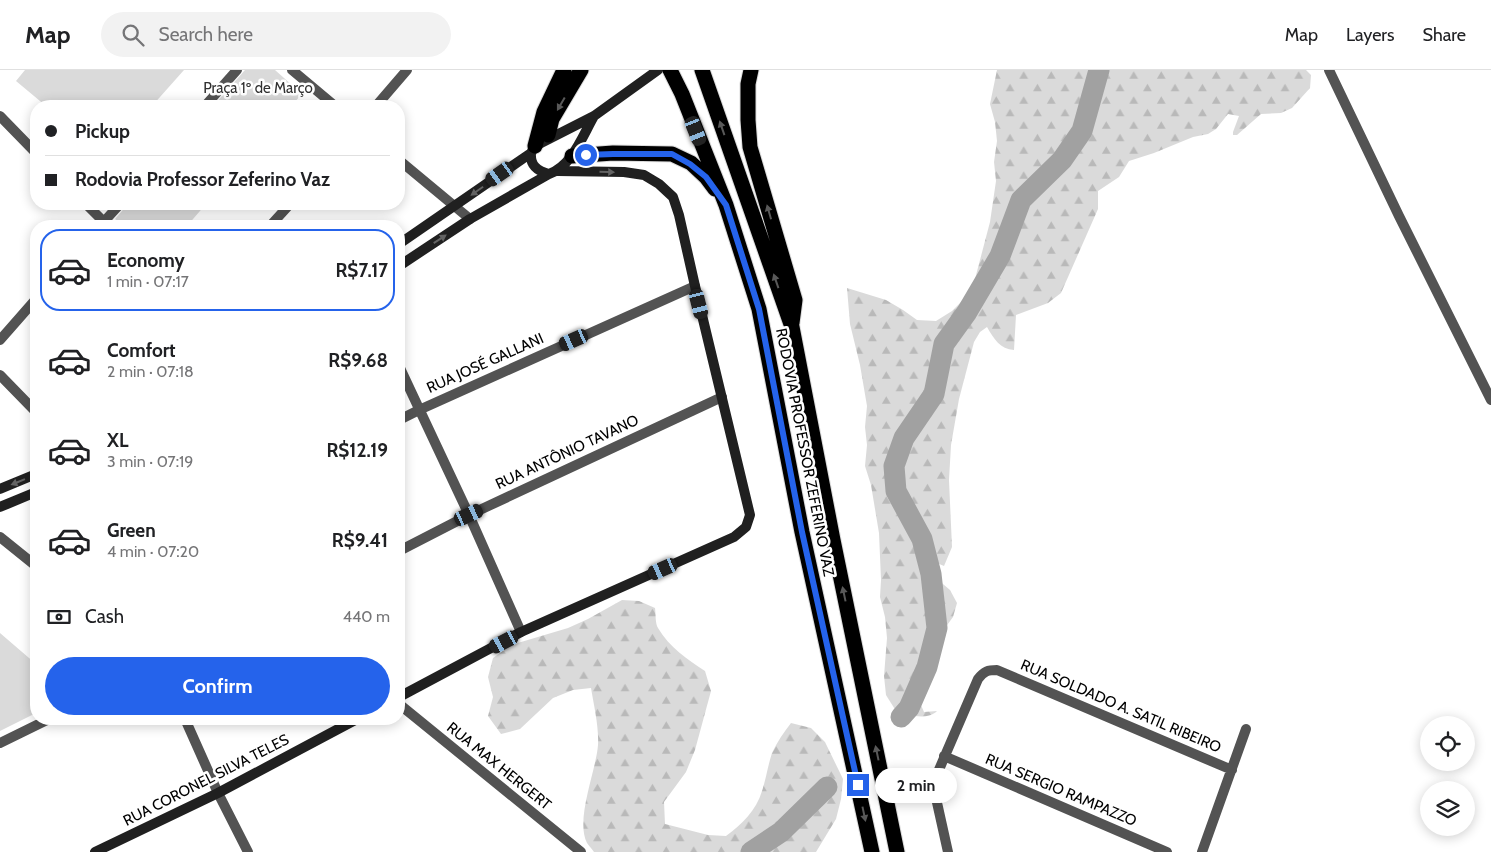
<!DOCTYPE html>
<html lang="en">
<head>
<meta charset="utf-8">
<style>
	:root { --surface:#fff; --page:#f2f2f2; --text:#202124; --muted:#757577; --line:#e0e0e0; --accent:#2563eb }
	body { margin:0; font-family:Cabin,sans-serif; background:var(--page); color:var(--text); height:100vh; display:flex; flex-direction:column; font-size:19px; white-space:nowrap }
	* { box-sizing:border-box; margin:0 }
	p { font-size:16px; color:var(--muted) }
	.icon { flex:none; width:28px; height:28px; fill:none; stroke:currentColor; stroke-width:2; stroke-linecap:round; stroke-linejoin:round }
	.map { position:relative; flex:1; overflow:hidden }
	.details { position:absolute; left:30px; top:150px; width:375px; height:505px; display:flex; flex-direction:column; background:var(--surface); border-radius:20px; box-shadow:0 2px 12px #0003 }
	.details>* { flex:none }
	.top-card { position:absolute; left:30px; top:30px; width:375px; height:110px; border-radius:20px; box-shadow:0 2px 12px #0003; display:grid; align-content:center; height:110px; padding:0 15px; background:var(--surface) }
	.fabs { position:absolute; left:1420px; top:646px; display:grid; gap:10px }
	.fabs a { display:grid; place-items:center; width:55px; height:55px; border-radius:50%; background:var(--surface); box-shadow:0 2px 12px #0003; font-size:25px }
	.end { position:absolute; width:22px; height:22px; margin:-11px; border:6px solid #2563eb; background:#fff; box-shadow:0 0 0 2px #fff }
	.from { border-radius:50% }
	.bubble { position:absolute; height:35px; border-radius:18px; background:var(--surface); box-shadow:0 2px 12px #0003; font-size:16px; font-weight:700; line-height:35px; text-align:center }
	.car { position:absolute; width:15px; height:30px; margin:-15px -8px; border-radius:6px; box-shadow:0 0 4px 1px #0007; background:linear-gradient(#222 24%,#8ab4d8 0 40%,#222 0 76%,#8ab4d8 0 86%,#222 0) }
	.top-card b { display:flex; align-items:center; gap:18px; height:48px; font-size:19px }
	.top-card b+b { border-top:1px solid var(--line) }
	.top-card i { width:12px; height:12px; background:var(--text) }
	ul { padding:9px 0 0; list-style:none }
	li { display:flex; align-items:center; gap:15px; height:82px; margin:0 10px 8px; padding:0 5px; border:2px solid transparent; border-radius:20px }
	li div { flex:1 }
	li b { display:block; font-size:19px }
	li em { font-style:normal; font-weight:700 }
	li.on { border-color:var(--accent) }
	li>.icon { width:45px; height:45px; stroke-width:1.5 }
	.pay { display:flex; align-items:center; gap:12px; height:55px; padding:0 15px; font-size:19px }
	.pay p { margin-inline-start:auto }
	.cta { display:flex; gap:10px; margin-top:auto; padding:10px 15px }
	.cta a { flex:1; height:58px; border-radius:30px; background:var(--accent); color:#fff; font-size:20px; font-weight:700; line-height:58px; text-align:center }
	header { display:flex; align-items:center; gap:30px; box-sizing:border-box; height:70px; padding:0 25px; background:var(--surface); border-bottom:1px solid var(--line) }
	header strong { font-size:24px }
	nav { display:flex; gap:28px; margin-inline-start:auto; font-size:18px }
	.search { width:350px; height:45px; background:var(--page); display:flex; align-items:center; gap:12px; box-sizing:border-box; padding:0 18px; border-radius:28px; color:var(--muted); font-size:19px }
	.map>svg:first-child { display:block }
</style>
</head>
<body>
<header>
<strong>Map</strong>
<div class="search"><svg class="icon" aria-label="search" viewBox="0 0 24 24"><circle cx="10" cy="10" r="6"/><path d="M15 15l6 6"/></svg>Search here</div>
<nav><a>Map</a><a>Layers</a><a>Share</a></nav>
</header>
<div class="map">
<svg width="1491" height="782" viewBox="0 0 1491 782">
	<defs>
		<pattern id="forest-firs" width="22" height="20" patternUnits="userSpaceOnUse" patternTransform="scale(1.25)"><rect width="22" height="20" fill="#dadada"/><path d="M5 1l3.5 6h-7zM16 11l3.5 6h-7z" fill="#b9b9b9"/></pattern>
	</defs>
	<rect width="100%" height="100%" fill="#fff"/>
	<path fill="url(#forest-firs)" d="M997 0H1306L1311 5 1310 18 1292 38 1281 43 1261 44 1237 65H1233V62L1239 46 1228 44 1216 59 1208 64 1193 67 1154 83 1129 91 1119 107 1098 121V139L1061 223 1048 233 1016 245 1014 280C1000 279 994 269 987 257L980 262 974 272 959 329 951 375 949 410 952 477 944 496 930 490 924 492 930 503 950 520 957 533 953 547 934 573 921 635 924 642 937 641C927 651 908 645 896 641L886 625 884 606 887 568 885 547 880 527 881 510 879 463 871 415 865 396 867 375 865 357 867 336 860 295 850 254 847 218 886 230 903 240 917 250 936 251 952 241 965 228 975 209 990 152 996 111 994 92 997 71 995 52 990 34Z
		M622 530 639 531 655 538C656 545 655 553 658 558 669 577 688 590 705 601L711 621 695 680 686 702 664 732 665 754 708 765 726 766C742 754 756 741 762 721 766 709 768 695 772 683 777 672 784 662 791 653L811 658 825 672 843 709 841 729 836 749 816 782H594C592 779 589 776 587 773 575 750 596 701 598 675 599 657 594 636 591 618L573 620 553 628 520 659 501 664 488 646 493 627 488 607 493 588 511 575 568 558 588 549Z"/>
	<path fill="#dadada" d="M25 0H184L152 36H46L16 11Z
		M245 0H275L302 24 291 36H213Z
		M128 134H206L187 156H124L115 149Z
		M0 563 36 594V643L0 661Z"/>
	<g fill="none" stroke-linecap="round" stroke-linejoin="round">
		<path stroke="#a1a1a1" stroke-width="21" d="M901 647 909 638 927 597 937 558 931 504 922 469 896 421 894 396 904 368 934 324 944 274 967 242 1000 186 1021 130 1062 90 1082 61 1099 0
			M751 782 781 762 827 717"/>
		<defs>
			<path id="highway" d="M670 0 682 24 726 135 759 239 802 462 872 782
				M702 0 792 257 833 470 897 782
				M751 0 748 14V50L750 77 795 230 792 253
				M548 65 552 49 581 0
				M535 76 544 42 564 0
				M572 86 613 83 672 84 691 93 706 107 715 119"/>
		</defs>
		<use href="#highway" stroke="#dbdbdb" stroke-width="17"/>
		<path stroke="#535353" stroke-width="10" d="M292 0 335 36
			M1329 0 1399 146 1491 330
			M205 36 237 0
			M376 36 407 0
			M0 46 36 83
			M399 90 470 149
			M86 134 108 156
			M100 156 120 134
			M270 156 290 134
			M0 270 36 229
			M399 296 469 445 521 562
			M0 305 36 342
			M399 350 419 340 695 216
			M0 467 36 496
			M399 481 469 445 722 327
			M399 634 581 782
			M185 649 218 723 248 782
			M0 673 49 649
			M944 686 1167 782
			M948 782 934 719 935 709 978 609C984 601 988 600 997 600L1232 700
			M1202 782 1246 659"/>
		<path stroke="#202020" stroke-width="10" d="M531 83C530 95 537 101 549 104
			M399 174 531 83 535 76 594 46 658 0
			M399 196 470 149 549 104C572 96 582 67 594 46
			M0 419 36 404
			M0 437 36 422
			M399 627 521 562 734 467 746 457 750 445 695 216 679 145 673 127 659 114 644 105 624 102 558 101
			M95 782 218 723 357 649"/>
		<use href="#highway" stroke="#000" stroke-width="15"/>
	</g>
	<defs><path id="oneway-solid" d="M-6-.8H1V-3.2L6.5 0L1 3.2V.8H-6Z" transform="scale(1.25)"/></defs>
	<g fill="#595959">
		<use href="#oneway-solid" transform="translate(561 34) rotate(120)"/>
		<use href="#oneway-solid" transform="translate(722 58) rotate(-109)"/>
		<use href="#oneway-solid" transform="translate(769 142) rotate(-106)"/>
		<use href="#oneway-solid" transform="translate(776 211) rotate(-109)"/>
		<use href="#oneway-solid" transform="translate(844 524) rotate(-102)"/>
		<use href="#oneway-solid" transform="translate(877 683) rotate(-102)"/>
		<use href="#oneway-solid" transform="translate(864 744) rotate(78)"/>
	</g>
	<g fill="#636363">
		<use href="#oneway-solid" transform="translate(607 102) rotate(1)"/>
		<use href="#oneway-solid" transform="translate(477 121) rotate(145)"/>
		<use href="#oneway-solid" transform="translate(440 169) rotate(-33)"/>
		<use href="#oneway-solid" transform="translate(18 412) rotate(158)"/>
	</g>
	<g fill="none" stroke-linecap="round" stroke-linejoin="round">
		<path stroke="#2563eb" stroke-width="6" d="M586 85 613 84H672L690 94 706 107 726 135 759 239 802 462 858 715"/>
	</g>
	<g text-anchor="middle" stroke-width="5" stroke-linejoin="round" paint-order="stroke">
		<g font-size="15" fill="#313131" stroke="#fff">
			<text x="258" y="23">Praça 1º de Março</text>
		</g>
		<g font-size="15" fill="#000" stroke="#fff">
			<text transform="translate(485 293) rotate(-24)" y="5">RUA JOSÉ GALLANI</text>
			<text transform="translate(567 382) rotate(-25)" y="5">RUA ANTÔNIO TAVANO</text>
			<text transform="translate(805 382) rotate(79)" y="5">RODOVIA PROFESSOR ZEFERINO VAZ</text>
			<text transform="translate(1121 636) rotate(23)" y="5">RUA SOLDADO A. SATIL RIBEIRO</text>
			<text transform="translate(499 696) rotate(39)" y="5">RUA MAX HERGERT</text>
			<text transform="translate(206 710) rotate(-27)" y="5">RUA CORONEL SILVA TELES</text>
			<text transform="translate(1061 720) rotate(23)" y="5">RUA SERGIO RAMPAZZO</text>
		</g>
	</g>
</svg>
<div class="fabs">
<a><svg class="icon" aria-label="locate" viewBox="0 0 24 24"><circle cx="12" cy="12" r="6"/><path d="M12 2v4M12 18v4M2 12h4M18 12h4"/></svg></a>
<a><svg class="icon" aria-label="layers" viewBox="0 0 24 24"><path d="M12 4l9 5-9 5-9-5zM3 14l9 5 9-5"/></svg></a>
</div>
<i class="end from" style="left:586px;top:85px"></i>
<i class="end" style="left:858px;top:715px"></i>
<div class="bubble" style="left:875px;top:698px;width:82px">2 min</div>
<i class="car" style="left:696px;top:61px;rotate:158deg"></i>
<i class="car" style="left:500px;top:104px;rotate:235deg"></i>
<i class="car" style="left:699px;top:234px;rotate:166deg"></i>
<i class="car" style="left:574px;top:270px;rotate:246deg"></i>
<i class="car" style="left:469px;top:445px;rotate:65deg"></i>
<i class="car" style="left:663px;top:499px;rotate:246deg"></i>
<i class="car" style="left:504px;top:572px;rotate:242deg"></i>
<div class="top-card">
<b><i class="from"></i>Pickup</b>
<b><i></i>Rodovia Professor Zeferino Vaz</b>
</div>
<section class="details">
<ul>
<li class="on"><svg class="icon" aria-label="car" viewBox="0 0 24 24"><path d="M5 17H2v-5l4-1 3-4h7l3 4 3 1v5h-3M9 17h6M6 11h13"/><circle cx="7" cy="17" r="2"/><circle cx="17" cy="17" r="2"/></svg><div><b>Economy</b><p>1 min · 07:17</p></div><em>R$7.17</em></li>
<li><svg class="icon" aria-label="car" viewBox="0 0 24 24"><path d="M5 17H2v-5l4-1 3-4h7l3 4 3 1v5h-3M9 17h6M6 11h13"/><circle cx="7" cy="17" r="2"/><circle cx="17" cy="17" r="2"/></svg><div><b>Comfort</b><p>2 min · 07:18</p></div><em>R$9.68</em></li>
<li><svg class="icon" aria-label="car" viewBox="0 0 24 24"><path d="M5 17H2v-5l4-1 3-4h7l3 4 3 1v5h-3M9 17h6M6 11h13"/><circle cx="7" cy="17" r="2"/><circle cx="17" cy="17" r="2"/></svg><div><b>XL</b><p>3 min · 07:19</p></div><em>R$12.19</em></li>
<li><svg class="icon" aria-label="car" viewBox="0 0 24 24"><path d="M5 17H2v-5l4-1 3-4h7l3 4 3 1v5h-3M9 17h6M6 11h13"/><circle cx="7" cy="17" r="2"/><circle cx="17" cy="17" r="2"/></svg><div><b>Green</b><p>4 min · 07:20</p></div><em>R$9.41</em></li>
</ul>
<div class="pay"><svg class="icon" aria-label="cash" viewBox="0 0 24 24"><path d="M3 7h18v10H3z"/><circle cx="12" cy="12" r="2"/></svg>Cash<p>440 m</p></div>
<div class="cta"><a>Confirm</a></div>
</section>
</div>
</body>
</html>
